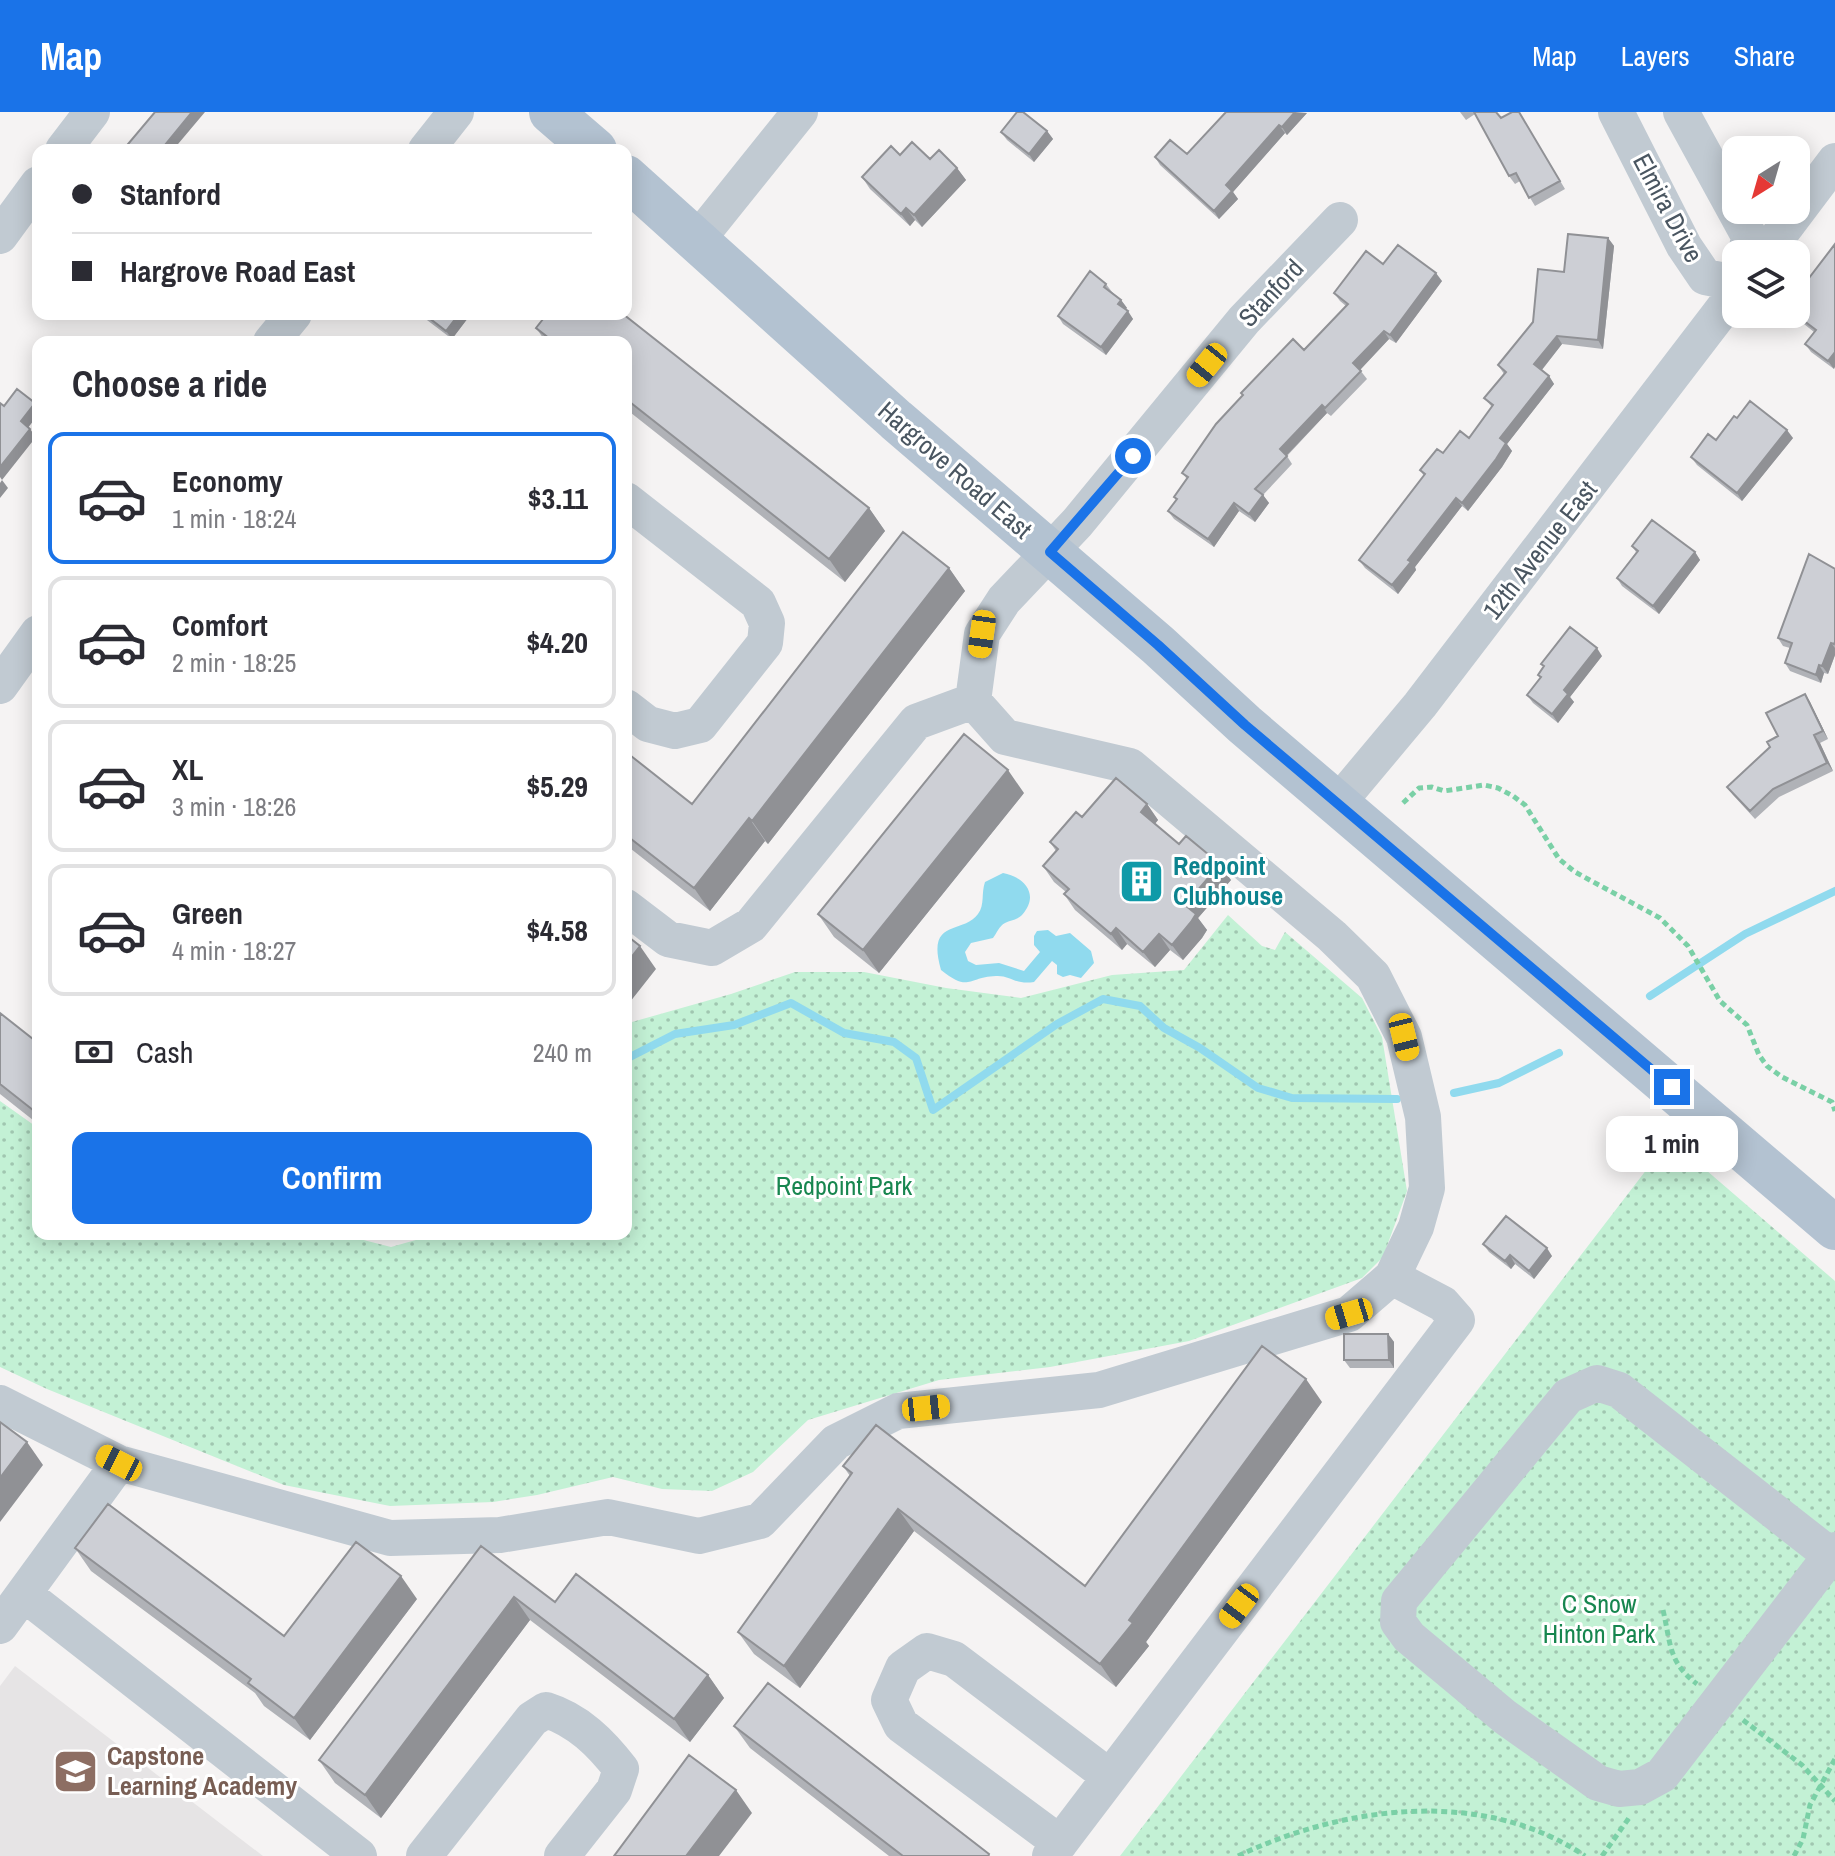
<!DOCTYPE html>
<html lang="en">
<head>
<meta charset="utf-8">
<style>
	:root { --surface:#fff; --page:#f7f7f7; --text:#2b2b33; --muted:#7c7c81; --line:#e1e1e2; --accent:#1a73e8 }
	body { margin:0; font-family:"Archivo Narrow",sans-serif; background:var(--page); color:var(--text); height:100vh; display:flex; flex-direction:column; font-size:30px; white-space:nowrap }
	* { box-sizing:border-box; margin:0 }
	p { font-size:26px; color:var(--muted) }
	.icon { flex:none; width:44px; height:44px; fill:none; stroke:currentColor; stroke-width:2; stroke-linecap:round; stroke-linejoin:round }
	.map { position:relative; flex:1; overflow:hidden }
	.drawer { position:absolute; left:32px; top:224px; width:600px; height:904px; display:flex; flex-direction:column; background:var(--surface); border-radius:16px; box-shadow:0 4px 20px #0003 }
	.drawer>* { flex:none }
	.hud { position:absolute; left:32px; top:32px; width:600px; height:176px; border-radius:16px; box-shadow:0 4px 20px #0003; display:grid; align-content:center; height:176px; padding:0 40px; background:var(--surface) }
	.needle { width:52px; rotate:217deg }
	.controls { position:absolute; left:1722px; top:24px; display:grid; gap:16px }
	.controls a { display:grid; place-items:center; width:88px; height:88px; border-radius:16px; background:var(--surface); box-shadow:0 4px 20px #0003; font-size:40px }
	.end { position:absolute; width:36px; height:36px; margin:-18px; border:10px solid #1a73e8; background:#fff; box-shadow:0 0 0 4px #fff }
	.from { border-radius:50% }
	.bubble { position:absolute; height:56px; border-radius:16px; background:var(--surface); box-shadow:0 4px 20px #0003; font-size:26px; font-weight:800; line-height:56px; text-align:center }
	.car { position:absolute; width:24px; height:48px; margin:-24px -12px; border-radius:10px; box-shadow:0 0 6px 2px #0007; background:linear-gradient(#f5c518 24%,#345 0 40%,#f5c518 0 76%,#345 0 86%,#f5c518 0) }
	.hud b { display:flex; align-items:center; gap:28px; height:76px; font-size:30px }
	.hud b+b { border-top:2px solid var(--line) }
	.hud i { width:20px; height:20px; background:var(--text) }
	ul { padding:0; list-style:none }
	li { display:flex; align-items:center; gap:24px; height:132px; margin:0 16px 12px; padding:0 24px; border:4px solid var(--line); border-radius:16px }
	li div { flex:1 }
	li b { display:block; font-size:30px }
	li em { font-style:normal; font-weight:800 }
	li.active { border-color:var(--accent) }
	li>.icon { width:72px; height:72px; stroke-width:1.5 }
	h2 { padding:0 40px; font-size:36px; line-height:96px }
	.pay { display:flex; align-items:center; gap:20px; height:88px; padding:0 40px; font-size:30px }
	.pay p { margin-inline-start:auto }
	.action { display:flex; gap:16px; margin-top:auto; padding:16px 40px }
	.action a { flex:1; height:92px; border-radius:16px; background:var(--accent); color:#fff; font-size:32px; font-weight:800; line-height:92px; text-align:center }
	header { display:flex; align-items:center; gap:48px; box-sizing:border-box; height:112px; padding:0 40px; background:var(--accent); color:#fff }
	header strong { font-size:38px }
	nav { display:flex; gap:44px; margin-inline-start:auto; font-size:28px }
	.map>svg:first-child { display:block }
</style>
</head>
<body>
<header>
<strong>Map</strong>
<nav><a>Map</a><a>Layers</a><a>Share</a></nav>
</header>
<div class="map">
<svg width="1835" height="1744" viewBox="0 0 1835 1744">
	<defs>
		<pattern id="grass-dots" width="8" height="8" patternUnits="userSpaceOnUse" patternTransform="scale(2)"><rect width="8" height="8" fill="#c3f1d5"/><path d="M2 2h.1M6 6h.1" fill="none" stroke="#a0c6b0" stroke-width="1.8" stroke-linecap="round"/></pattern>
	</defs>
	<rect width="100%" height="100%" fill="#f5f3f3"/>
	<path fill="#e6e4e5" d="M15 1554 263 1744H0V1574Z"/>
	<path fill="url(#grass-dots)" d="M1228 803 1262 834 1275 838 1285 820 1362 886 1382 925 1407 1079 1383 1145 1362 1166 1189 1229 1050 1255 939 1268 808 1308 753 1360 712 1379 662 1377 613 1365 537 1383 493 1390 390 1394 284 1373 47 1277 0 1255V989L38 1016V1122H340L391 1135 437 1122H626V918L632 910 731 882 795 860H864L946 876 1021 886 1112 863 1184 858Z
		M1670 1027 1835 1169V1744H1120Z"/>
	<path fill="#90daee" d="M1003 761C1025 765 1040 783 1022 803 1017 808 1011 808 1005 811 999 814 997 821 993 826L971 831 965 840 968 849 976 853 999 851 1024 859 1040 840 1034 833V824L1037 819 1048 818 1056 824 1070 821 1091 839 1094 851 1081 866 1070 863 1063 865 1057 862V853L1052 849 1034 870C1015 873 1010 863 996 864 967 865 970 881 941 858 926 806 962 823 978 802 985 793 981 781 985 770Z"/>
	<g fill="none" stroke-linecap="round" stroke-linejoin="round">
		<path stroke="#90daee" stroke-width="8" d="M1650 884 1745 822 1835 779
			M626 947 675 922 734 913 791 891 844 921 894 930 916 946 933 998 1057 912 1103 887 1140 894 1164 916 1200 936 1258 976 1292 986 1397 987
			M1454 981 1499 971 1559 941"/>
		<path stroke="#7ad0a6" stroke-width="5" stroke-dasharray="6 4" stroke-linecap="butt" d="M1403 691 1419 676 1432 675 1444 679 1484 673 1498 676 1513 684 1525 693 1559 747 1575 760 1660 806 1688 834 1720 889 1747 913 1759 943 1767 954 1782 965 1832 990 1835 999
			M1663 1498C1671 1532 1668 1550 1697 1572
			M1743 1608 1802 1653 1835 1689
			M1238 1744C1343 1694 1483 1675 1585 1744
			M1602 1744 1629 1706
			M1794 1744 1803 1727 1810 1693 1835 1647"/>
		<path stroke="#c1cad2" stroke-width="36" d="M1616 0 1684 134 1705 165 1736 171
			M1681 0 1749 124 1746 142
			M63 38 92 0
			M426 38 456 0
			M0 124 38 72
			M698 127 800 0
			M1765 142 1835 49
			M271 230 294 202
			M626 388 758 491 767 511 765 531 700 613 675 619 648 612 626 595
			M0 574 38 521
			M1338 691 1420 593 1736 180
			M626 795 668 827 712 836 751 813 916 610 973 589
			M0 1291 119 1351 390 1426 500 1423 608 1405 699 1424 760 1409 836 1330 898 1299 1099 1278 1349 1202 1392 1165 1416 1115 1427 1076 1423 1005 1404 925 1373 864 1332 824 1130 654 1005 625 973 589 982 522 1004 488 1077 411 1244 208 1340 108
			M1830 1443 1619 1278 1597 1271 1568 1284 1399 1489 1398 1510 1409 1525 1505 1605 1598 1671 1619 1677 1640 1675 1662 1663 1835 1438
			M24 1482 359 1744
			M0 1514 119 1351
			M1060 1731 901 1613 889 1588 903 1556 927 1539 954 1547 1110 1665
			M424 1744 532 1607 546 1598C578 1608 601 1631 621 1657L614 1678 562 1744
			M1050 1744 1457 1208 1443 1192 1392 1165"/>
		<path stroke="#b3c2d1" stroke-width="44" d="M551 0 595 38
			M626 65 896 308 1158 533 1245 613 1835 1116"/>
	</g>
	<path fill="#b0b2b7" d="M1460 0H1496L1501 6 1519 0 1565 77 1535 94 1520 69 1515 72 1509 64 1475 2 1466 8Z
		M1307 1 1287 23 1285 21 1233 80 1238 87 1219 107 1160 53 1155 45 1187 42Z
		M1047 19 1053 27 1034 50 1007 28 1001 20Z
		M900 43 930 47 957 56 966 68 922 115 915 108 910 114 870 77 862 65Z
		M1608 126 1614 134 1603 237 1562 232 1542 258 1549 264 1554 272 1507 332 1512 339 1502 355 1468 399 1462 394 1415 455 1416 458 1398 482 1365 456 1359 448 1424 364 1420 358 1443 341 1469 326 1492 295 1484 286 1504 262 1498 253 1533 210 1564 160Z
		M1835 132 1834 257 1811 240 1805 232 1814 220 1799 208 1794 202H1796L1797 195 1796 193V183Z
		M1383 152 1442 169 1396 231 1389 227 1360 258 1367 267 1331 304 1327 301 1287 344 1292 352 1263 383 1269 391 1255 410 1239 399 1214 435 1174 407 1168 399 1176 388 1174 385 1187 367 1182 361 1346 194 1340 189 1334 181Z
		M1106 172 1112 180 1121 188 1127 196 1125 197 1133 207 1106 243 1063 212 1058 204Z
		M419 202H471L452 227Z
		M547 202H623L869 396 885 419 845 470 626 297V230H546L536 216Z
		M1737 306 1793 326 1742 389 1697 353 1691 345 1716 328Z
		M1632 434 1695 440 1700 448 1659 502 1622 474 1617 466 1636 440Z
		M949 456 965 479 768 732 765 729 710 799 626 733V640L692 692Z
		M1835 457V543L1828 562 1824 561 1821 571 1790 559 1785 551 1790 536 1783 534 1778 526Z
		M1602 544 1570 585 1574 590 1558 611 1533 591 1527 583 1540 566 1538 563 1543 555 1541 552Z
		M1805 582 1810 590 1828 627 1820 631 1833 659 1779 685 1755 707 1733 683 1727 675 1770 635Z
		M1024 681 879 861 834 825 818 802Z
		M1147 692 1158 708 1155 712 1179 732 1231 768 1198 806 1207 818 1202 826 1183 848 1170 838 1155 855 1127 832 1122 838 1075 798 1064 782 1066 780 1054 770 1043 754 1056 739 1050 730 1082 705Z
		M0 901 38 931V1012L0 982Z
		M1483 1132 1552 1144 1534 1167 1515 1152 1511 1157 1489 1140Z
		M1388 1222 1394 1230V1256H1350L1344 1248Z
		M1322 1290 1146 1530 1149 1534 1116 1575 914 1419 800 1576 754 1542 738 1520 850 1364 843 1354 1085 1474Z
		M481 1434 555 1490 708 1563 724 1586 690 1630 530 1508 381 1706 335 1671 319 1648Z
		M75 1436 284 1524 417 1487 310 1628 264 1594 255 1581 91 1459Z
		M734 1614 989 1742 990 1744H889L750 1636Z"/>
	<path fill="#909195" d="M192 0H205L173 38H161Z
		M1295 0 1307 1 1287 23 1282 15Z
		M1279 13 1285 21 1233 80 1238 87 1219 107 1214 99 1226 73Z
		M1047 19 1053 27 1034 50 1029 42Z
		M957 56 966 68 922 115 914 103Z
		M906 96 915 108 910 114 901 102Z
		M1608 126 1614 134 1603 237 1598 228Z
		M1436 161 1442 169 1396 231 1390 223Z
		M1121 188 1127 196 1123 200 1118 192Z
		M1128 199 1133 207 1106 243 1101 235Z
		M459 202H471L452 227 446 219Z
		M1384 219 1389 227 1359 259 1353 251Z
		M1557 224 1562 232 1540 260 1534 252Z
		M1835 240V255L1834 257 1828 249Z
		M1549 264 1554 272 1507 332 1512 339 1502 355 1468 399 1462 391 1500 326Z
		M35 291 38 295V303L27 317 21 309Z
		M1322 293 1327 301 1285 345 1280 337Z
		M30 317 36 325 2 368 0 365V355Z
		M1787 318 1793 326 1742 389 1737 381Z
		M2 368 8 376 0 386V371Z
		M1263 383 1269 391 1255 410 1249 402Z
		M1456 386 1462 394 1415 455 1416 458 1398 482 1392 473 1408 448Z
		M1234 391 1239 399 1214 435 1208 427Z
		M869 396 885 419 845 470 829 447Z
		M1695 440 1700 448 1659 502 1653 494Z
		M949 456 965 479 768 732 752 709Z
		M1831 531 1835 536V543L1828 562 1822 554Z
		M1597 536 1602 544 1570 585 1574 590 1558 611 1552 602 1564 578Z
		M1819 553 1824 561 1821 571 1816 563Z
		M1805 582 1810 590 1828 627 1823 619Z
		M1814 623 1820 631 1833 659 1827 651Z
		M1008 658 1024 681 879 861 863 838Z
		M1147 692 1158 708 1152 715 1141 700Z
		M749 706 765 729 710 799 694 776Z
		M1220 752 1231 768 1198 806 1207 818 1202 826 1183 848 1172 833 1185 793Z
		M1116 816 1127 832 1122 838 1111 822Z
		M1159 822 1170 838 1155 855 1143 840Z
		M640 834 656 857 626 895V852Z
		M1547 1136 1552 1144 1534 1167 1529 1159Z
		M1510 1143 1515 1152 1511 1157 1505 1149Z
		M1388 1222 1394 1230V1256L1389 1248Z
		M1306 1267 1322 1290 1146 1530 1149 1534 1116 1575 1100 1552 1129 1508Z
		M27 1330 43 1353 0 1410V1366Z
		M898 1397 914 1419 800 1576 784 1554Z
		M401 1464 417 1487 310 1628 294 1606Z
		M514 1485 530 1508 381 1706 365 1683Z
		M708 1563 724 1586 690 1630 674 1607Z
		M736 1678 752 1701 719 1744H686Z"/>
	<path fill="#cdcfd5" stroke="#909195" stroke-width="2" d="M155 0H192L161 38H123Z
		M1017 0H1023L1047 19 1029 42 1001 20Z
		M1226 0H1295L1282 15 1279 13 1226 73 1232 79 1214 99 1155 45 1170 28 1187 42Z
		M1474 0H1496L1501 6 1512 0H1519L1560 69 1529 86 1516 61 1509 64Z
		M912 30 930 47 939 38 957 56 914 103 906 96 901 102 862 65 891 34 900 43Z
		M1568 122 1608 126 1598 228 1557 224 1534 252 1549 264 1500 326 1506 331 1496 347 1462 391 1456 386 1408 448 1411 450 1392 473 1359 448 1425 362 1420 358 1437 337 1443 341 1460 319 1469 326 1493 293 1484 286 1506 260 1498 253 1533 210 1538 157 1564 160Z
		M1835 132V240L1828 249 1805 232 1816 218 1795 202 1796 196 1799 192 1796 190V183Z
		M1398 133 1436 161 1390 223 1384 219 1353 251 1361 259 1325 296 1322 293 1280 337 1287 344 1255 377 1263 383 1249 402 1234 391 1208 427 1168 399 1177 387 1174 385 1188 365 1182 361 1216 312 1243 283 1241 281 1293 227 1304 238 1348 192 1334 181 1366 139 1383 152Z
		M1090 159 1106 172 1104 175 1121 188 1118 192 1128 199 1101 235 1058 204Z
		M424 202H459L446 219Z
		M547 202H623L869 396 829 447 626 287V230H554L536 216Z
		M17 277 35 291 21 309 30 317 0 355V291L4 294Z
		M1750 289 1787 318 1737 381 1691 345 1708 322 1716 328 1734 304 1737 306Z
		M1652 408 1695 440 1653 494 1617 466 1638 439 1632 434Z
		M903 420 949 456 752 709 749 706 694 776 626 723V640L692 692Z
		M1809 442 1835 457V530L1834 532 1831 531 1822 554 1819 553 1816 563 1785 551 1792 531 1778 526Z
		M1570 515 1597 536 1564 578 1568 582 1552 602 1527 583 1541 565 1538 563 1544 554 1541 552Z
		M1805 582 1823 619 1814 623 1827 651 1773 677 1750 699 1727 675 1770 635 1767 630 1778 624 1766 601Z
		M964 622 1008 658 863 838 818 802Z
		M1116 666 1147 692 1141 700 1179 732 1186 724 1220 752 1185 793 1196 802 1191 810 1172 833 1159 822 1143 840 1116 816 1111 822 1064 782 1069 777 1043 754 1058 737 1050 730 1076 700 1082 705Z
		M626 823 640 834 626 852Z
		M0 901 38 931V1002L0 972Z
		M1506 1104 1547 1136 1529 1159 1510 1143 1505 1149 1483 1132Z
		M1344 1222H1388L1389 1248H1344Z
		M1262 1234 1306 1267 1129 1508 1133 1511 1100 1552 898 1397 784 1554 738 1520 852 1361 843 1354 876 1313 1085 1474Z
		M0 1310 27 1330 0 1366Z
		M108 1392 284 1524 356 1430 401 1464 294 1606 248 1571 251 1567 75 1436Z
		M481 1434 555 1490 576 1462 708 1563 674 1607 514 1485 365 1683 319 1648Z
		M768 1571 989 1742 988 1744H903L734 1614Z
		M689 1643 736 1678 686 1744H614Z"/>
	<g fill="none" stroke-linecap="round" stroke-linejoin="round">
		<path stroke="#1a73e8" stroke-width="10" d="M1133 344 1050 440 1158 533 1245 613 1672 975"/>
	</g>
	<defs>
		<symbol id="building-square" viewBox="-11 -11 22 22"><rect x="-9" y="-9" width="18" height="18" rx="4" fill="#0f9aa8" stroke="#fff"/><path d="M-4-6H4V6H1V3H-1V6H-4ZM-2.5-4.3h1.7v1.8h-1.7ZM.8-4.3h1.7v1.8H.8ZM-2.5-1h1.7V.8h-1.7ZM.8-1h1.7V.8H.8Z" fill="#fff"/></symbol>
		<symbol id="school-square" viewBox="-11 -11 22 22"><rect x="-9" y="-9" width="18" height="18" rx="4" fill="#8d6e63" stroke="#fff"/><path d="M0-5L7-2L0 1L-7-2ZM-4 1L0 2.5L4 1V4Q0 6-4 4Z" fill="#fff"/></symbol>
	</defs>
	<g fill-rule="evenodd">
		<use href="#building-square" x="1116" y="744" width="51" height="51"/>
		<use href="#school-square" x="50" y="1634" width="51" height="51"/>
	</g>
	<g text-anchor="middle" stroke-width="6" stroke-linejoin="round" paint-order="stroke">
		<g font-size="26" fill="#4a5661" stroke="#fff">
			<text transform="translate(1668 96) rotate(62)" y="9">Elmira Drive</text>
			<text transform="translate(1271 181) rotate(-47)" y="9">Stanford</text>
			<text transform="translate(955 358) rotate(41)" y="9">Hargrove Road East</text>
			<text transform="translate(1540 438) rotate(-52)" y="9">12th Avenue East</text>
		</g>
		<g font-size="26" font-weight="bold" fill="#0d838f" stroke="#fff" text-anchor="start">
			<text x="1173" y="763">Redpoint<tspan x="1173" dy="30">Clubhouse</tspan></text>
		</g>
		<g font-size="26" fill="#17864f" stroke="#fff">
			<text x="844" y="1083">Redpoint Park</text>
			<text x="1599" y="1501">C Snow<tspan x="1599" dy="30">Hinton Park</tspan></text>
		</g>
		<g font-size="26" font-weight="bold" fill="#785e54" stroke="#fff" text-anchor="start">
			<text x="107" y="1653">Capstone<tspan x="107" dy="30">Learning Academy</tspan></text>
		</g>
	</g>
</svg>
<div class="controls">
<a><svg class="needle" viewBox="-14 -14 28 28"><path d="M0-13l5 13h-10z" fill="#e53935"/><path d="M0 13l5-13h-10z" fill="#7c7c81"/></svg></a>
<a><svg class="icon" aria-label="layers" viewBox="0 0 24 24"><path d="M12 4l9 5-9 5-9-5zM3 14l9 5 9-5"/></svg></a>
</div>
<i class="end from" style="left:1133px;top:344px"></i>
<i class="end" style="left:1672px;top:975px"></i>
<div class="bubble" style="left:1606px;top:1004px;width:132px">1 min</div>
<i class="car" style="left:1207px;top:253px;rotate:219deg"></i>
<i class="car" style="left:982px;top:522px;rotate:188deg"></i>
<i class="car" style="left:1404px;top:925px;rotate:166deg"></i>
<i class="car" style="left:1349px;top:1202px;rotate:253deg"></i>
<i class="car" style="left:926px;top:1296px;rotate:84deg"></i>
<i class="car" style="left:119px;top:1351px;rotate:297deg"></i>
<i class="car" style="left:1239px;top:1494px;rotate:217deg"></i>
<div class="hud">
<b><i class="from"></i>Stanford</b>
<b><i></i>Hargrove Road East</b>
</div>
<section class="drawer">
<h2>Choose a ride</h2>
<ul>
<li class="active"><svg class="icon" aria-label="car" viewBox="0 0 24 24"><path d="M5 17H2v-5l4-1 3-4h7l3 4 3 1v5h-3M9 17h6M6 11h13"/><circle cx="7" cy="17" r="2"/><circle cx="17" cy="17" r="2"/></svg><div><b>Economy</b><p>1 min · 18:24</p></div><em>$3.11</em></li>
<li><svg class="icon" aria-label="car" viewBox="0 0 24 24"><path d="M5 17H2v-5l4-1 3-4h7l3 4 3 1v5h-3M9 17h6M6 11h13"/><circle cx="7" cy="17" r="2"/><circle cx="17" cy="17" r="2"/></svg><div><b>Comfort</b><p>2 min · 18:25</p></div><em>$4.20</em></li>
<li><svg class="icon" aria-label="car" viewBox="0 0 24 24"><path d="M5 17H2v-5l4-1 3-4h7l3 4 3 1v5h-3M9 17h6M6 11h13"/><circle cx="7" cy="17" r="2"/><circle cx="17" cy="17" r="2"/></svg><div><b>XL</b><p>3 min · 18:26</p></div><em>$5.29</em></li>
<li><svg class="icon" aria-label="car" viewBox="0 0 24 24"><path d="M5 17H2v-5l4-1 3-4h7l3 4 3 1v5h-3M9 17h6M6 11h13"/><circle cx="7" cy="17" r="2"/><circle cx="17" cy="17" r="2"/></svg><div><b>Green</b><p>4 min · 18:27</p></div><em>$4.58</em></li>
</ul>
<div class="pay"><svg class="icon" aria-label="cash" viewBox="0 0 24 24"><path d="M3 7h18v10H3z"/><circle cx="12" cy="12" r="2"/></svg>Cash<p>240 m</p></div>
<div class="action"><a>Confirm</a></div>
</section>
</div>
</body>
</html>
